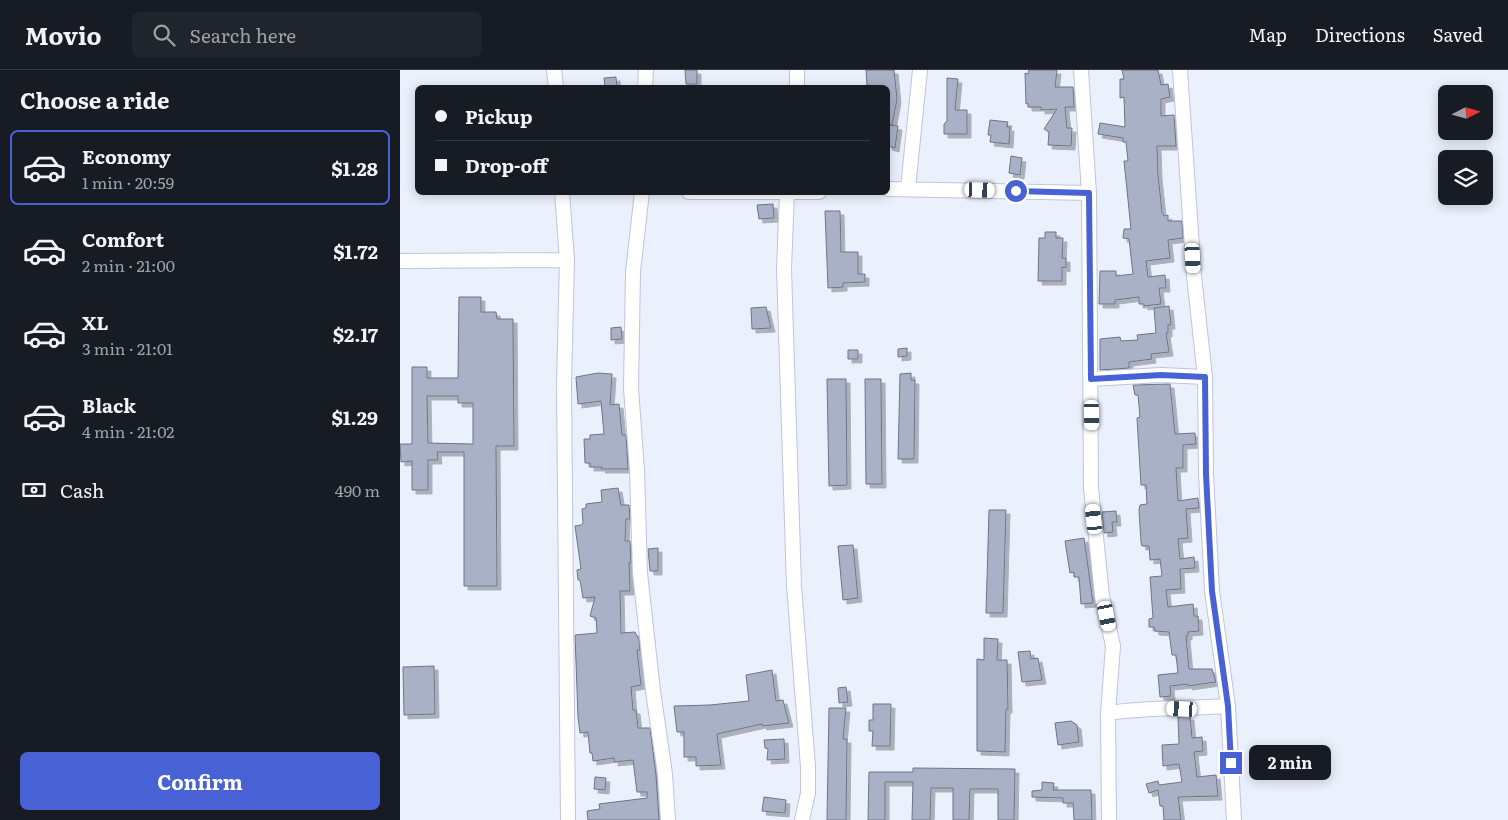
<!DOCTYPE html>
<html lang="en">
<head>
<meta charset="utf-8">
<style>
	:root { --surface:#171b24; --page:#20242c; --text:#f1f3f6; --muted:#9ea1a6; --line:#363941; --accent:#4862d6 }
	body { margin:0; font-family:Literata,serif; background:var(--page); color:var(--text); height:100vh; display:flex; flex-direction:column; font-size:19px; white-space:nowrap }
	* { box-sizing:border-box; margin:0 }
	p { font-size:16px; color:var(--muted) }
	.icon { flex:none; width:28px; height:28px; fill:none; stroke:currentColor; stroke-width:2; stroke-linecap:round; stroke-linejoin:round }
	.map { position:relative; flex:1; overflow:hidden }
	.drawer { display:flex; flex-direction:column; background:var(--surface); width:400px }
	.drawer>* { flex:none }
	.hud { position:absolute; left:15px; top:15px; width:475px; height:110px; border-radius:8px; box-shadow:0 2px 12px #0003; display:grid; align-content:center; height:110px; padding:0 20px; background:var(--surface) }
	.needle { width:32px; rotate:84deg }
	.controls { position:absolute; left:1038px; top:15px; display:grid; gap:10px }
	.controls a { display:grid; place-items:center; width:55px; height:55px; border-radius:8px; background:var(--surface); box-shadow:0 2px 12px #0003; font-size:25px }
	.end { position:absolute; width:22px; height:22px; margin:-11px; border:6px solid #4862d6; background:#fff; box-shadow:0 0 0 2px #fff }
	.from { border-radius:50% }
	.bubble { position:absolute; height:35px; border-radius:8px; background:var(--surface); box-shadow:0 2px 12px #0003; font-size:16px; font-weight:700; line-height:35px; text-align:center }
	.car { position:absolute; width:15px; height:30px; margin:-15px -8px; border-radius:6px; box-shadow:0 0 4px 1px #0007; background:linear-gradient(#fff 24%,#345 0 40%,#fff 0 76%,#345 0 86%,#fff 0) }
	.hud b { display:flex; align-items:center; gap:18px; height:48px; font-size:19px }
	.hud b+b { border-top:1px solid var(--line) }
	.hud i { width:12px; height:12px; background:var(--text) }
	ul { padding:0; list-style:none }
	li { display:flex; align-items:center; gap:15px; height:75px; margin:0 10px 8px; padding:0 10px; border:2px solid transparent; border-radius:8px }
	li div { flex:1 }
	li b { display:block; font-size:19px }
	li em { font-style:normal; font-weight:700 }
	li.selected { border-color:var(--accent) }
	li>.icon { width:45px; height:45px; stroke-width:1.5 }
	h2 { padding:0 20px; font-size:22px; line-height:60px }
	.pay { display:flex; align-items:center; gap:12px; height:55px; padding:0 20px; font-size:19px }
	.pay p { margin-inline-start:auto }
	.cta { display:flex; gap:10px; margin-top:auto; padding:10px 20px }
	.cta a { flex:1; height:58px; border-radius:8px; background:var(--accent); color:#fff; font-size:20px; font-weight:700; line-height:58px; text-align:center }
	header { display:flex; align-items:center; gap:30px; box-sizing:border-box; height:70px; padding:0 25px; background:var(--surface); border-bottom:1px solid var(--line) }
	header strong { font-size:24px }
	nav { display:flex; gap:28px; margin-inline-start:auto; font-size:18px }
	.search { width:350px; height:45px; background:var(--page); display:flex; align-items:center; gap:12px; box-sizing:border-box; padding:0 18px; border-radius:8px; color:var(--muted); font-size:19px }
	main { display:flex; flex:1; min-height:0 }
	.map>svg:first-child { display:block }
</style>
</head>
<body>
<header>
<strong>Movio</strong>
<div class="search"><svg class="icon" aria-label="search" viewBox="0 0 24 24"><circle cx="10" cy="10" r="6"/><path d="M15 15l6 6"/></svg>Search here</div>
<nav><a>Map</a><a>Directions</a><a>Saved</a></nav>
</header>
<main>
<section class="drawer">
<h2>Choose a ride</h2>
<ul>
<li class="selected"><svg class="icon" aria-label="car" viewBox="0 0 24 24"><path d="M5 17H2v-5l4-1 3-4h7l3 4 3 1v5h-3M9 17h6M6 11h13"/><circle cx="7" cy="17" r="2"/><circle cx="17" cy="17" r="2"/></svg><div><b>Economy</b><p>1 min · 20:59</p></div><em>$1.28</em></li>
<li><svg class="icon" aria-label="car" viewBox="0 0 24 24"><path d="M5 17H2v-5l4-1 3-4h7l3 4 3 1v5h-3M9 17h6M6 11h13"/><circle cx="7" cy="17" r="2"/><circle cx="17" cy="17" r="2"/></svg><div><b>Comfort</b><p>2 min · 21:00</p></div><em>$1.72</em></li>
<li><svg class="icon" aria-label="car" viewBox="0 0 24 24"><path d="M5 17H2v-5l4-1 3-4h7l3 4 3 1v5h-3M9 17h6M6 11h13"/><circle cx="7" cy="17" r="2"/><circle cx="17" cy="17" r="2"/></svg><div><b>XL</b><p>3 min · 21:01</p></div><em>$2.17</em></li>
<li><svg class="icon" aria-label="car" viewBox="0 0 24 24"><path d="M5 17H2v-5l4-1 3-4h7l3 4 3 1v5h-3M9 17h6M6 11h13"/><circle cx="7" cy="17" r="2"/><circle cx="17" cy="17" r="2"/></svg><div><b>Black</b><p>4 min · 21:02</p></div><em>$1.29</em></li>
</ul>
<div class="pay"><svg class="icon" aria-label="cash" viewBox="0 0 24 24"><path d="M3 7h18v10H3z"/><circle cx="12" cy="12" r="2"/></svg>Cash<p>490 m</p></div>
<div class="cta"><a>Confirm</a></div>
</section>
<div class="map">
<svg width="1108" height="750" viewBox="0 0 1108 750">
	<defs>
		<filter id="shadow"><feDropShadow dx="4" dy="4" stdDeviation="0" flood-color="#0004"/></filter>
	</defs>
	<rect width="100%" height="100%" fill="#ebf0fd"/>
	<path fill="#a9b1c6" stroke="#6d7487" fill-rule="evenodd" filter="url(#shadow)" d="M285 0H297V14H286Z
		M466 0H494L497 29 492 55 488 54V18L467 15Z
		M629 0H657L655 17H673L674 37H665L667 58H672L671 76 648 75 649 62 644 59 657 39 641 40V37H628V33L626 34 625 3 628 4Z
		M722 0H758L761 15 768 14 770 27 761 29V46L774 45 776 76H757L758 105 762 142 764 146 768 145V151H782L783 168 768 170 770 188 746 191 748 207 765 205 766 218H759L761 234 744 236V234H739V227L715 230V234H699L700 201H716V206L733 204 729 169 723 168 724 159H731L724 91H728L726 72H723V68L698 64 700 53 725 57 724 27 720 28V9H724Z
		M216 7 217 18H205L204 8Z
		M547 8 558 9 555 40H567V64H544V54L547 51Z
		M590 50 608 52 607 57H610L609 74 590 72 591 65H588Z
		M488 55 498 56 495 78 488 76Z
		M611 86 622 88 620 105 609 103Z
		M373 134 374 148 359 149 357 135Z
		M425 141H440L441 182H458V204H465V212L443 213V217L428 218Z
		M645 162H656V168H663L662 188H666V198L662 197V211H638L639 168H645Z
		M59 227H81V242H96L97 249H113L114 376H96L97 516H64V382H37L38 390H28V420H12V391L1 392 0 374H12V297H27V308H58ZM27 326H58V333H73V374L28 373Z
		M769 236 771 255H768V263H766L769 282 751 284 752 289 729 292V298L700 300V269L720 267 721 271 738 270 737 265 756 263 754 238Z
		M366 237 371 258 352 259 351 238Z
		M221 257 222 269 211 270V258Z
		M507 278V286L498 287V279Z
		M448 280H458V289H448Z
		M198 303 212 304 210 335 219 334 222 365H226L228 399H201L202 397H190V393H185L184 369H190V365L204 364 201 331 178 334 176 307Z
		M511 303V310H515L514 389H498L500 304Z
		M427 309H446L447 415 429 416Z
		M465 309H481L482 414H466Z
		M770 314 775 364 795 363 796 374 783 375V398H776L778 431 798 428 799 438 786 439 788 468 778 469 780 489 794 487 795 498 780 499 781 519 766 520 768 537 793 534 794 546H798L799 561 788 562V566H786L789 599H812L816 612 788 616V614L770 616 771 626 760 627 758 605 778 603 776 585H772L769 562 755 561 754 557H749V549L753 548 750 507 762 506 760 489 750 490 749 476H742L741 472 739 440 740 435 747 434 746 415H741L737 348 740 347 738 325H735L733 315Z
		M218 418 221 435H229L230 449H226L225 471H230L231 493H229L230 521H220L221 563 235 562 239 570 240 580H237L241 615 231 617 233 640H236L238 658H250L256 705 259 750H188L187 741 200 739 199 734 247 728V722H237L233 690 214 692V688L193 691 192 683H190L188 662 180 663 178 647 175 565 197 563 196 548 190 546 195 527 183 528 180 510H178L177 500 181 499 175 456 181 455 183 453 182 439 186 438V434L202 432 201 420Z
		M589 440H606L603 543H586Z
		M716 441 717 452H712L713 462 704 463 702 442Z
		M684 468 693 533 681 534 679 507H674V502L670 503 665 471Z
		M453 475 458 528 443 530 438 476Z
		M258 478V501H250L248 479Z
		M584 568 598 569 597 590H607L608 639H606L605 682 577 681V589L584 590Z
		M630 581 631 589 638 588 642 610 622 612 618 582Z
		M34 596 35 644 4 645 3 597Z
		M372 600 376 631 383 630 389 653 363 656 362 654 317 664 321 695 296 696V687H284V662H277L274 636 310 635 349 631 346 605Z
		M446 617 448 632 439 633 438 618Z
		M473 634H491L490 676H472L473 661H469V650H473Z
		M429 638H446L443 669H447L446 750H427Z
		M790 646 792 668 802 667 803 681 794 682 797 707 816 705 818 726 778 727 781 750H764L763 736H760L758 720 749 723 746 714 758 711 759 715 782 712 779 694 763 696 762 675 779 674 778 647Z
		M671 651 677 655 679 672 658 675 655 653Z
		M384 669 385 689 367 690 368 679 365 678 364 670Z
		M513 698 615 699 614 750H598V719H570L569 750H553V718H531L530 750H512L513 712H485V750H468L469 702H513Z
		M195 707 206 708 205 720 194 719Z
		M642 712 654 713 653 720H691L692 750H674L673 733H663V728L632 727V721L642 720Z
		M364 727 386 730 385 743 362 741Z"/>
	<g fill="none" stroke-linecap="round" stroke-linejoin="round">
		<defs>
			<path id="minor" d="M154 0 156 18
				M681 0 689 123 691 418 702 526 713 576 708 643 709 750
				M780 0 794 206 805 307 806 404 812 521 828 636 834 750
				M245 18 246 0
				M397 18V0
				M508 118 520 0
				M488 119 689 123
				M162 122 167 190 164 314 168 750
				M242 122 233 202 231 318 237 400 240 503 253 621 265 704 268 750
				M289 122H419
				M387 122 384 199 394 516 408 697V723L402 750
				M0 191 167 190
				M691 309 761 305 805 307
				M708 643C748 637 787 639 828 636"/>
		</defs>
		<use href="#minor" stroke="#bdc5da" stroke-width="16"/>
		<use href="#minor" stroke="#fff" stroke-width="14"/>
	</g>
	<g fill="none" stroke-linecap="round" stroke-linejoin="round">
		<path stroke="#4862d6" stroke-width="6" d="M616 121 689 123 691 309 761 305 805 307 806 404 812 521 828 636 831 693"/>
	</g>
</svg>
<div class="controls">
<a><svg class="needle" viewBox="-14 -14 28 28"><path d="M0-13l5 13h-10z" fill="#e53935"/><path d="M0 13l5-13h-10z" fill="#9ea1a6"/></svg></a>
<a><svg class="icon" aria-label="layers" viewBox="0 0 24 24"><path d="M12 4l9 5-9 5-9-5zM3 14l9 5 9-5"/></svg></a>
</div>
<i class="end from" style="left:616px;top:121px"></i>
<i class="end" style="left:831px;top:693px"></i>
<div class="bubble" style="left:849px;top:675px;width:82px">2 min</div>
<i class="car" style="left:580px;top:120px;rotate:92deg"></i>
<i class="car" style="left:793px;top:188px;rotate:177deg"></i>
<i class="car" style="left:692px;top:345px;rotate:179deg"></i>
<i class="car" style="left:694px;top:449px;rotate:354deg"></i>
<i class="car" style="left:707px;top:546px;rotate:169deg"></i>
<i class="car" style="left:782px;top:639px;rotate:273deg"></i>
<div class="hud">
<b><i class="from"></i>Pickup</b>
<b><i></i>Drop-off</b>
</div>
</div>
</main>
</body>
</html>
